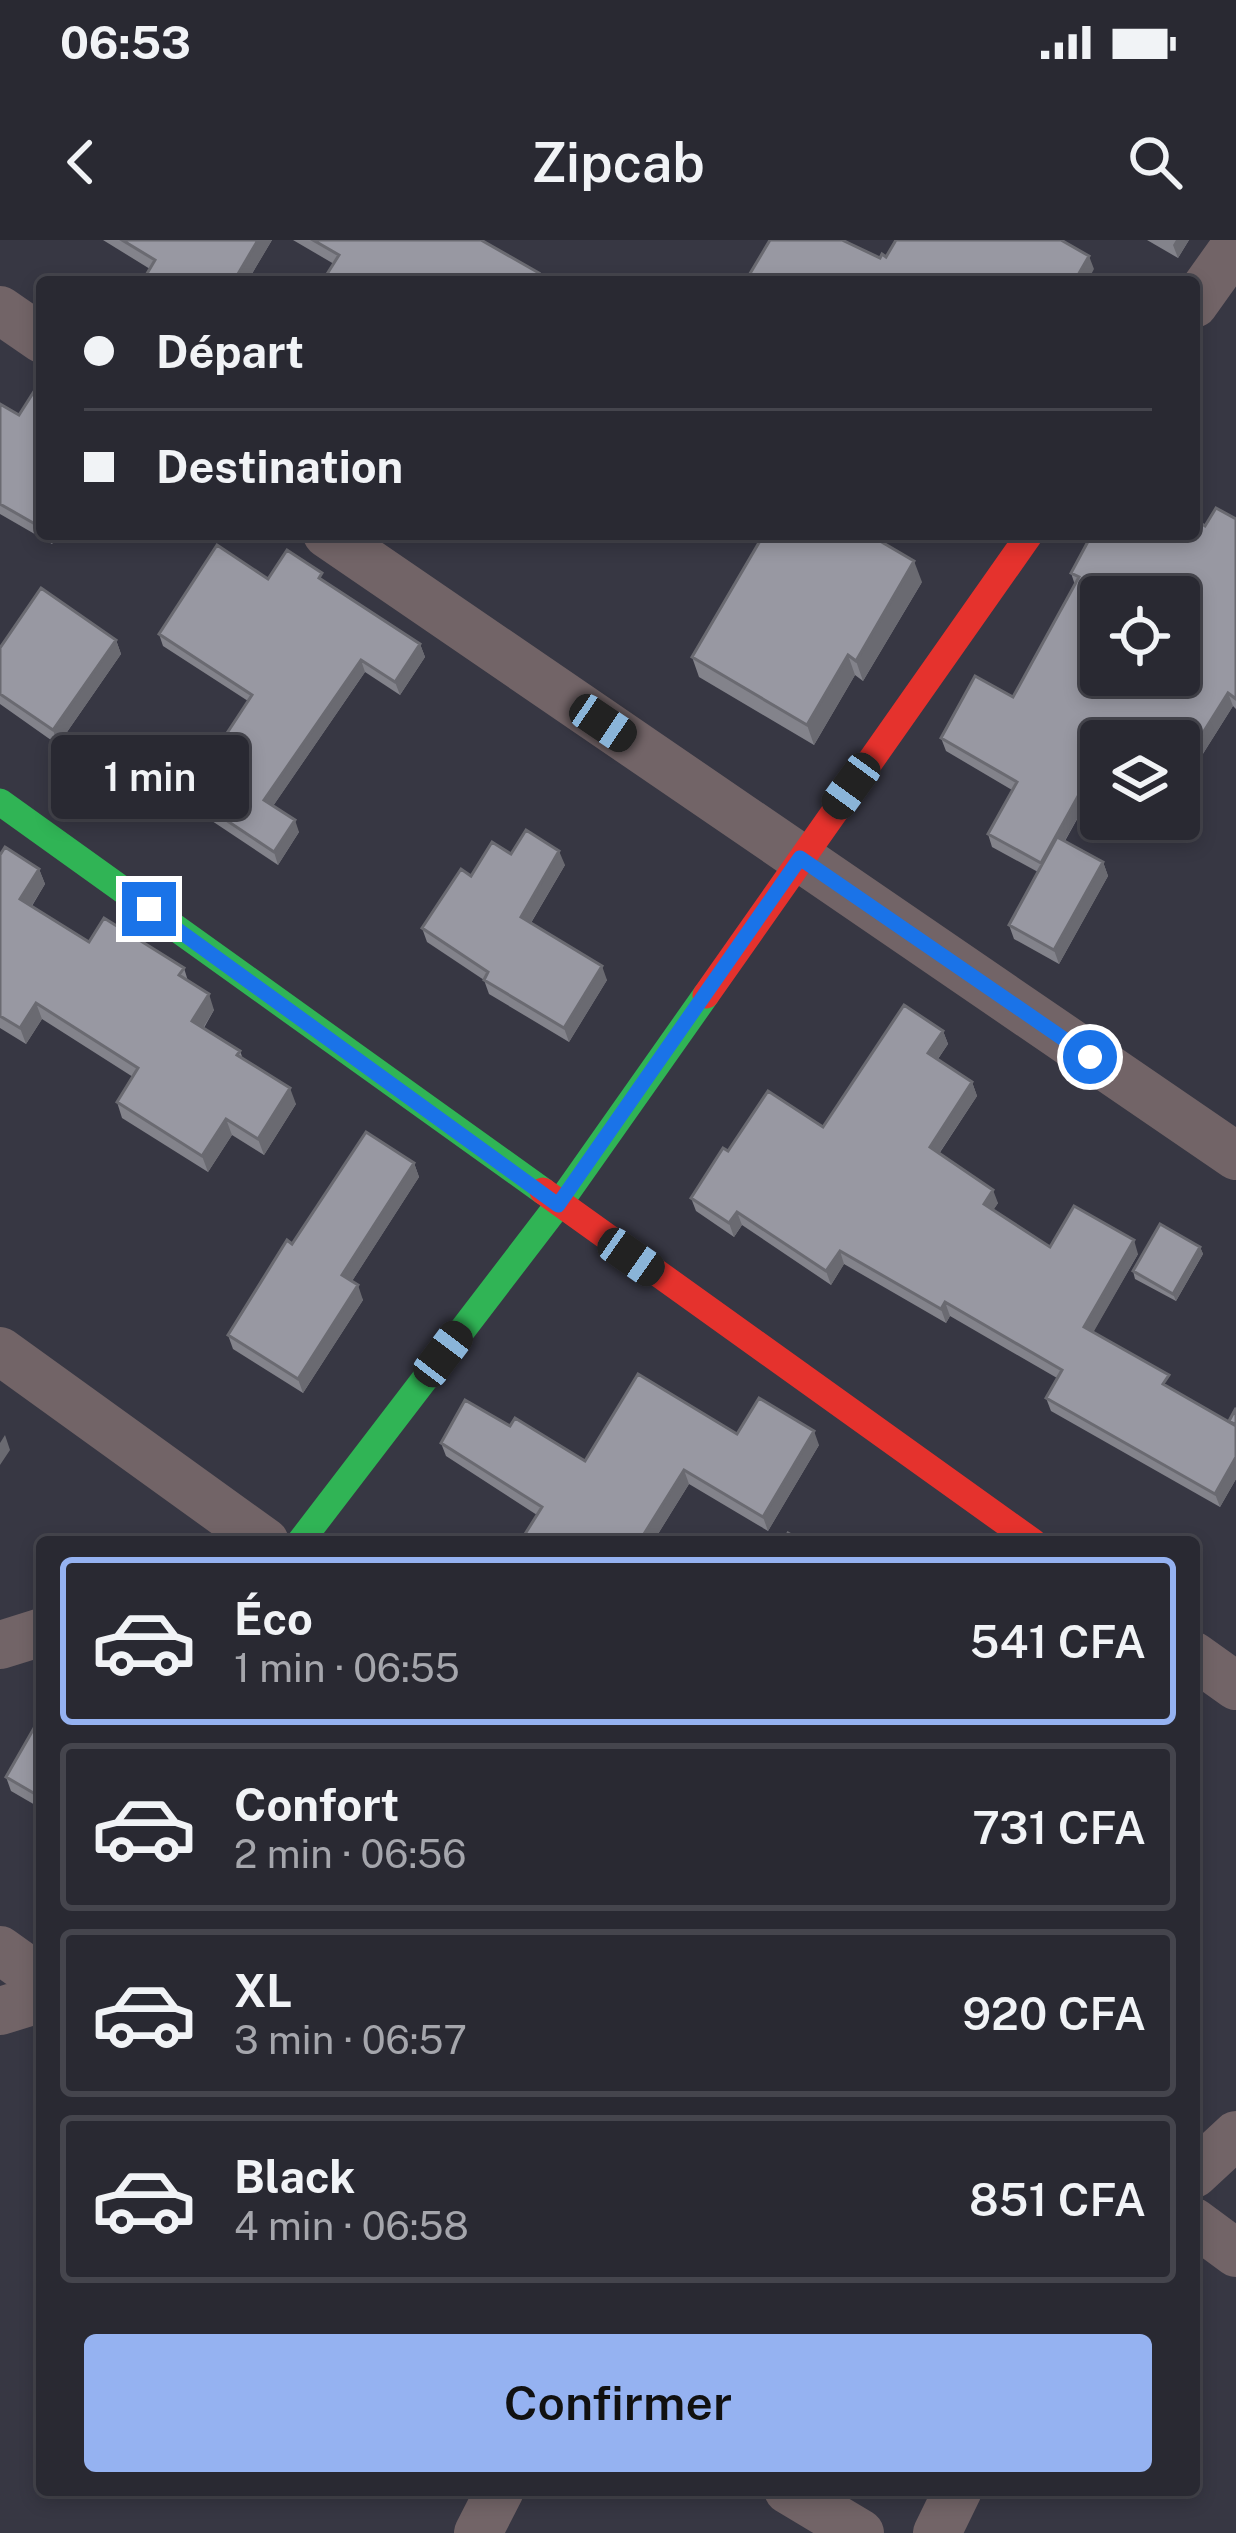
<!DOCTYPE html>
<html lang="fr">
<head>
<meta charset="utf-8">
<style>
	:root { --surface:#292932; --page:#31313a; --text:#f1f3f6; --muted:#a5a6ac; --line:#45454d; --accent:#95b2f1 }
	body { margin:0; font-family:"Public Sans",sans-serif; background:var(--page); color:var(--text); height:100vh; display:flex; flex-direction:column; font-size:45px; white-space:nowrap }
	* { box-sizing:border-box; margin:0 }
	p { font-size:39px; color:var(--muted) }
	.icon { flex:none; width:66px; height:66px; fill:none; stroke:currentColor; stroke-width:2; stroke-linecap:round; stroke-linejoin:round }
	.map { position:relative; flex:1; overflow:hidden }
	.drawer { position:absolute; left:36px; top:1296px; width:1164px; height:960px; display:flex; flex-direction:column; background:var(--surface); border-radius:12px; box-shadow:0 6px 18px #0003,0 0 0 3px var(--line) }
	.drawer>* { flex:none }
	.banner { position:absolute; left:36px; top:36px; width:1164px; height:264px; border-radius:12px; box-shadow:0 6px 18px #0003,0 0 0 3px var(--line); display:grid; align-content:center; height:264px; padding:0 48px; background:var(--surface) }
	.controls { position:absolute; left:1080px; top:336px; display:grid; gap:24px }
	.controls a { display:grid; place-items:center; width:120px; height:120px; border-radius:12px; background:var(--surface); box-shadow:0 6px 18px #0003,0 0 0 3px var(--line); font-size:60px }
	.end { position:absolute; width:54px; height:54px; margin:-27px; border:15px solid #1a73e8; background:#fff; box-shadow:0 0 0 6px #fff }
	.from { border-radius:50% }
	.bubble { position:absolute; height:84px; border-radius:12px; background:var(--surface); box-shadow:0 6px 18px #0003,0 0 0 3px var(--line); font-size:39px; font-weight:600; line-height:84px; text-align:center }
	.car { position:absolute; width:36px; height:72px; margin:-36px -18px; border-radius:15px; box-shadow:0 0 9px 3px #0007; background:linear-gradient(#222 24%,#8ab4d8 0 40%,#222 0 76%,#8ab4d8 0 86%,#222 0) }
	.banner b { display:flex; align-items:center; gap:42px; height:114px; font-size:45px }
	.banner b+b { border-top:3px solid var(--line) }
	.banner i { width:30px; height:30px; background:var(--text) }
	ul { padding:21px 0 0; list-style:none }
	li { display:flex; align-items:center; gap:36px; height:168px; margin:0 24px 18px; padding:0 24px; border:6px solid var(--line); border-radius:12px }
	li div { flex:1 }
	li b { display:block; font-size:45px }
	li em { font-style:normal; font-weight:600 }
	li.current { border-color:var(--accent) }
	li>.icon { width:108px; height:108px; stroke-width:1.5 }
	.cta { display:flex; gap:24px; margin-top:auto; padding:24px 48px }
	.cta a { flex:1; height:138px; border-radius:12px; background:var(--accent); color:#111; font-size:48px; font-weight:600; line-height:138px; text-align:center }
	.status { display:flex; justify-content:space-between; align-items:center; height:84px; padding:0 60px; background:var(--surface); direction:ltr }
	.status svg { height:33px; fill:currentColor }
	header { display:flex; justify-content:space-between; align-items:center; height:156px; padding:0 48px; background:var(--surface); font-size:54px; font-weight:600 }
	.map>svg:first-child { display:block }
</style>
</head>
<body>
<div class="status"><b>06:53</b><svg viewBox="0 0 49 12"><path d="M0 12V9h3v3zM5 12V6h3v6zM10 12V3h3v9zM15 12V0h3v12zM26 1h20v11H26zM47 4h2v5h-2z"/></svg></div>
<header><svg class="icon" aria-label="back" viewBox="0 0 24 24"><path d="M15 5l-7 7 7 7"/></svg>Zipcab<svg class="icon" aria-label="search" viewBox="0 0 24 24"><circle cx="10" cy="10" r="6"/><path d="M15 15l6 6"/></svg></header>
<div class="map">
<svg width="1236" height="2293" viewBox="0 0 1236 2293">
	<rect width="100%" height="100%" fill="#373743"/>
	<g fill="none" stroke-linecap="round" stroke-linejoin="round">
		<path stroke="#726467" stroke-width="48" d="M1194 64 1236 5
			M0 70 42 99
			M327 294 1236 916
			M0 1111 265 1302
			M0 1405 42 1392
			M1194 1416 1236 1446
			M0 1710 42 1740
			M0 1771 42 1758
			M1194 1934 1236 1895
			M1194 1982 1236 2013
			M788 2250 860 2293
			M478 2293 500 2250
			M937 2293 958 2250"/>
		<path stroke="#30b455" stroke-width="27" d="M0 562 543 951
			M300 1302 558 965 706 755"/>
		<path stroke="#e5322d" stroke-width="27" d="M706 755 1030 294
			M543 951 1033 1302"/>
	</g>
	<path fill="#83838b" d="M103 0H272L247 42H142L150 29Z
		M293 0H481L334 24Z
		M1147 0H1189L1178 18Z
		M42 139V294H58L52 304 0 274V164L19 175Z
		M1236 279V469L1233 466 1189 536 1179 530V501H1134L1130 499 1101 501V536L1065 601 1103 622 1108 636 1059 724 1014 699 1009 685 1038 632 992 607 988 594 1012 550 946 511 941 498 1013 457 1075 345 1071 333 1205 286Z
		M268 339 326 342 420 404 425 417 400 455 365 432 273 566 299 592 278 625 191 567 187 554 248 461 163 406 159 394Z
		M922 342 863 441 855 435 814 505 699 437 692 417Z
		M116 400 121 414 58 505 0 464V408Z
		M511 614 565 625 531 683 607 740 569 802 489 754 484 740 427 702 422 688 471 636Z
		M0 615 39 629 45 644 32 666 89 702 184 728 188 741 214 770 204 788 240 811 243 819 296 864 264 915 232 895 208 932 122 878 117 862 133 837 42 779 26 804 0 788Z
		M943 791 948 804 938 819 972 842 977 856 939 914 998 963 993 970 1050 1007 1138 1014 1093 1092 1173 1150 1230 1182 1236 1168V1239L1220 1267 1051 1171 1046 1158 1057 1138 950 1076 946 1083 844 1024 831 1045 742 985 734 997 696 971 691 958 728 911 823 887Z
		M414 923 419 937 352 1041 363 1060 303 1153 233 1109 228 1095 292 1004Z
		M1200 1007 1203 1014 1176 1061 1135 1039 1133 1031Z
		M510 1186 585 1221 737 1194 819 1205 768 1291 689 1244 653 1302H520L537 1275 446 1216 441 1203Z
		M42 1477V1569L11 1551 6 1537Z"/>
	<path fill="#6a6a71" d="M258 0H272L247 42H236L235 39Z
		M1176 0H1189L1178 18 1173 5Z
		M1089 16 1094 29 1087 42H1074Z
		M49 294H58L52 304Z
		M914 321 922 342 863 441 856 421Z
		M116 400 121 414 58 505 53 490Z
		M420 404 425 417 400 455 395 442Z
		M848 415 855 435 814 505 807 485Z
		M361 420 365 432 269 572 264 560Z
		M1228 453 1233 466 1189 536 1184 523Z
		M1125 486 1130 499 1129 501H1117Z
		M1097 522 1101 536 1045 636 1041 623Z
		M295 580 299 592 278 625 274 612Z
		M559 611 565 625 526 691 521 677Z
		M1103 622 1108 636 1059 724 1054 710Z
		M39 629 45 644 26 675 20 659Z
		M602 726 607 740 569 802 564 788Z
		M209 754 214 770 198 796 192 781Z
		M36 763 42 779 26 804 20 788Z
		M943 791 948 804 933 826 928 813Z
		M972 842 977 856 934 921 930 907Z
		M290 848 296 864 264 915 258 899Z
		M226 879 232 895 208 932 202 916Z
		M414 923 419 937 347 1049 342 1035Z
		M993 950 998 963 989 977 984 964Z
		M737 972 742 985 734 997 729 983Z
		M1134 1000 1138 1014 1089 1100 1084 1087Z
		M1200 1007 1203 1014 1176 1061 1173 1054Z
		M840 1011 844 1024 831 1045 826 1031Z
		M358 1045 363 1060 303 1153 298 1139Z
		M945 1062 950 1076 946 1083 941 1069Z
		M814 1191 819 1205 768 1291 763 1277Z
		M5 1195 10 1210 0 1225V1203Z
		M1236 1217V1239L1220 1267 1215 1254Z
		M684 1230 689 1244 653 1302H639Z"/>
	<path fill="#9898a2" stroke="#6a6a71" stroke-width="3" fill-rule="evenodd" d="M122 0H258L235 39 239 42H142L155 20Z
		M313 0H481L539 33 534 42H322L339 15Z
		M770 0H842L880 18 882 14 886 17 896 0H1061L1089 16 1074 42H757L748 37Z
		M42 139V288L0 264V164L19 175Z
		M1216 268 1236 279V459L1228 453 1184 523 1179 520V501H1150L1125 486 1117 501H1101V525L1097 522 1041 623 988 594 1017 542 941 498 975 436 1013 457 1079 337 1071 333 1092 294H1194V279L1205 286ZM1101 357H1179V435H1101Z
		M764 294H868L914 321 856 421 848 415 807 485 692 417Z
		M217 305 268 339 287 310 322 333 319 338 420 404 395 442 361 420 264 560 295 580 274 612 187 554 252 455 159 394Z
		M41 348 116 400 53 490 0 454V408Z
		M526 590 559 611 521 677 602 726 564 788 484 740 488 732 422 688 461 629 471 636 492 602 511 614Z
		M1057 597 1103 622 1054 710 1009 685Z
		M5 607 39 629 20 659 89 702 104 678 184 728 179 735 209 754 192 781 240 811 237 815 290 848 258 899 226 879 202 916 117 862 138 828 36 763 20 788 0 776V615Z
		M904 765 943 791 928 813 972 842 930 907 993 950 984 964 1050 1007 1074 966 1134 1000 1084 1087 1169 1135 1163 1144 1236 1186V1217L1215 1254 1046 1158 1062 1130 945 1062 941 1069 840 1011 826 1031 737 972 729 983 691 958 723 908 728 911 768 851 823 887Z
		M366 892 414 923 342 1035 358 1045 298 1139 228 1095 287 1000 292 1004Z
		M1160 984 1200 1007 1173 1054 1133 1031Z
		M638 1134 737 1194 759 1158 814 1191 763 1277 684 1230 639 1302H520L542 1267 441 1203 465 1160 510 1186 515 1178 585 1221Z
		M1236 1168V1185L1229 1181Z
		M788 1293 803 1302H783Z
		M41 1476 42 1477V1558L6 1537Z"/>
	<g fill="none" stroke-linecap="round" stroke-linejoin="round">
		<path stroke="#1a73e8" stroke-width="15" d="M149 669 558 965 800 618 1090 817"/>
	</g>
</svg>
<div class="controls">
<a><svg class="icon" aria-label="locate" viewBox="0 0 24 24"><circle cx="12" cy="12" r="6"/><path d="M12 2v4M12 18v4M2 12h4M18 12h4"/></svg></a>
<a><svg class="icon" aria-label="layers" viewBox="0 0 24 24"><path d="M12 4l9 5-9 5-9-5zM3 14l9 5 9-5"/></svg></a>
</div>
<i class="end from" style="left:1090px;top:817px"></i>
<i class="end" style="left:149px;top:669px"></i>
<div class="bubble" style="left:51px;top:495px;width:198px">1 min</div>
<i class="car" style="left:603px;top:483px;rotate:124deg"></i>
<i class="car" style="left:851px;top:546px;rotate:216deg"></i>
<i class="car" style="left:631px;top:1017px;rotate:125deg"></i>
<i class="car" style="left:443px;top:1114px;rotate:37deg"></i>
<div class="banner">
<b><i class="from"></i>Départ</b>
<b><i></i>Destination</b>
</div>
<section class="drawer">
<ul>
<li class="current"><svg class="icon" aria-label="car" viewBox="0 0 24 24"><path d="M5 17H2v-5l4-1 3-4h7l3 4 3 1v5h-3M9 17h6M6 11h13"/><circle cx="7" cy="17" r="2"/><circle cx="17" cy="17" r="2"/></svg><div><b>Éco</b><p>1 min · 06:55</p></div><em>541 CFA</em></li>
<li><svg class="icon" aria-label="car" viewBox="0 0 24 24"><path d="M5 17H2v-5l4-1 3-4h7l3 4 3 1v5h-3M9 17h6M6 11h13"/><circle cx="7" cy="17" r="2"/><circle cx="17" cy="17" r="2"/></svg><div><b>Confort</b><p>2 min · 06:56</p></div><em>731 CFA</em></li>
<li><svg class="icon" aria-label="car" viewBox="0 0 24 24"><path d="M5 17H2v-5l4-1 3-4h7l3 4 3 1v5h-3M9 17h6M6 11h13"/><circle cx="7" cy="17" r="2"/><circle cx="17" cy="17" r="2"/></svg><div><b>XL</b><p>3 min · 06:57</p></div><em>920 CFA</em></li>
<li><svg class="icon" aria-label="car" viewBox="0 0 24 24"><path d="M5 17H2v-5l4-1 3-4h7l3 4 3 1v5h-3M9 17h6M6 11h13"/><circle cx="7" cy="17" r="2"/><circle cx="17" cy="17" r="2"/></svg><div><b>Black</b><p>4 min · 06:58</p></div><em>851 CFA</em></li>
</ul>
<div class="cta"><a>Confirmer</a></div>
</section>
</div>
</body>
</html>
